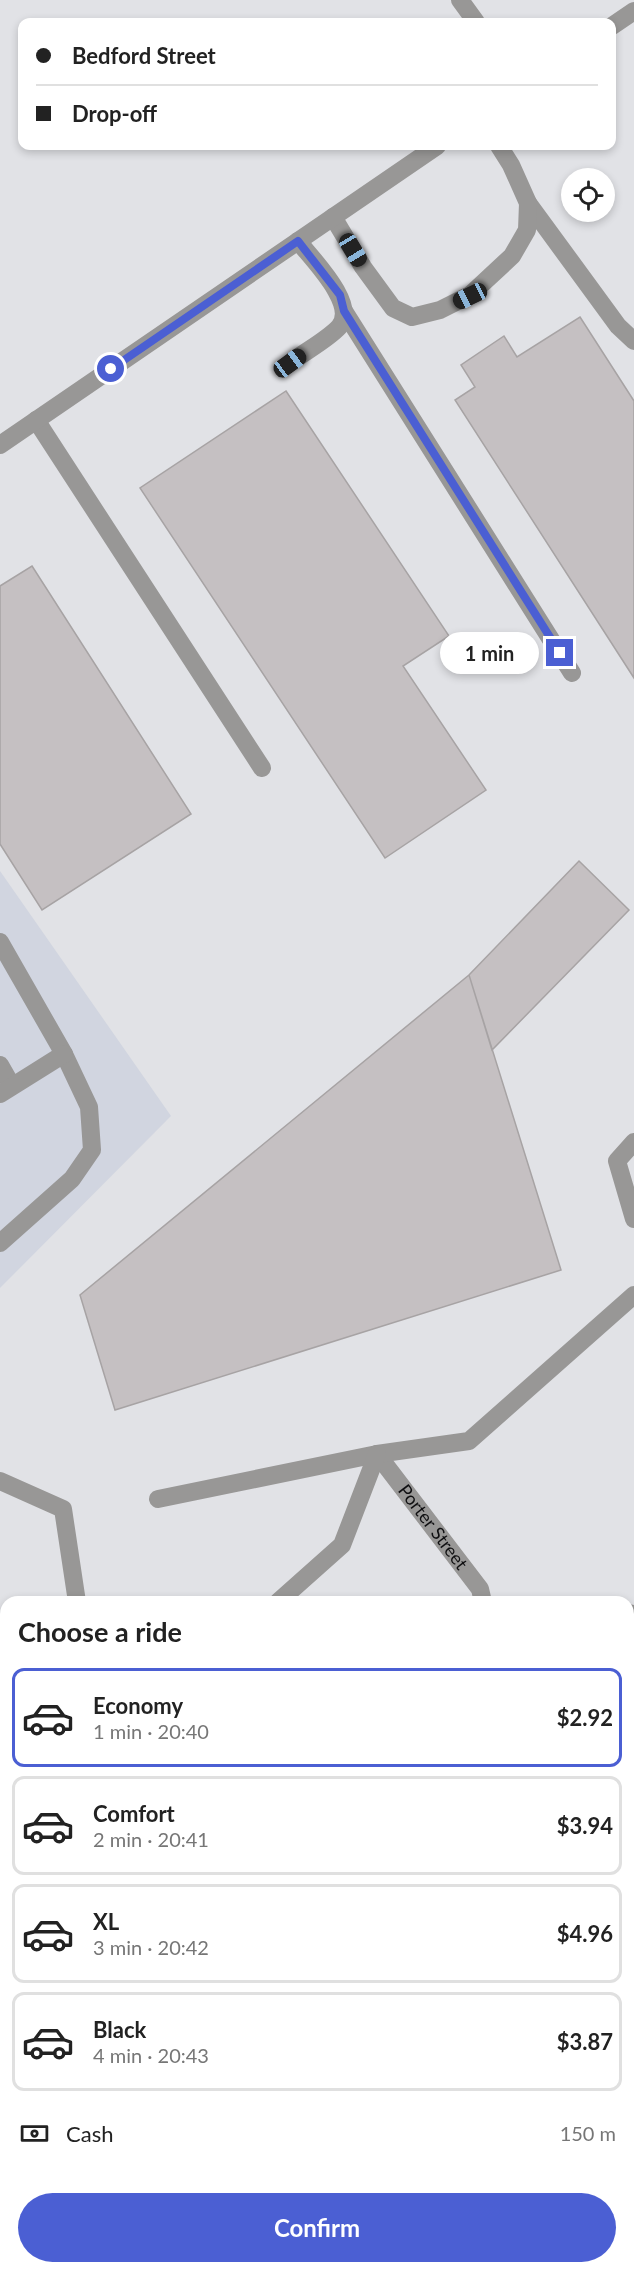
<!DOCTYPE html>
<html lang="en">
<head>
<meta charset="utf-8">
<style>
	:root { --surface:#fff; --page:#f6f6f6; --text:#222; --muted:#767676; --line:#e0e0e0; --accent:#4b5fd3 }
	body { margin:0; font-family:Lato,sans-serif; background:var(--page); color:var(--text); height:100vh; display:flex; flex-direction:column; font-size:22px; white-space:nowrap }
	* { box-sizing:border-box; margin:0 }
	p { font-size:20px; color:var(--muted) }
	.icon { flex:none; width:33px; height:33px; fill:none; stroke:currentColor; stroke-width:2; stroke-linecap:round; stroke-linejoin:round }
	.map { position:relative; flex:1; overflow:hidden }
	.panel { position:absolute; left:0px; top:1596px; width:634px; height:678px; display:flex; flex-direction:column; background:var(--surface); border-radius:18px 18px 0 0; box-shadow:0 3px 9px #0003 }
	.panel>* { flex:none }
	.banner { position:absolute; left:18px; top:18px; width:598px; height:132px; border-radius:12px; box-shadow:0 3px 9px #0003; display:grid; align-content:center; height:132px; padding:0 18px; background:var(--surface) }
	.buttons { position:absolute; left:561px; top:168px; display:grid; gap:12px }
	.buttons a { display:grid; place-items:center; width:54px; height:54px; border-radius:50%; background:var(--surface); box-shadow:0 3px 9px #0003; font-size:30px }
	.end { position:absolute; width:27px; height:27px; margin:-14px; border:8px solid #4b5fd3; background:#fff; box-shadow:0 0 0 3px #fff }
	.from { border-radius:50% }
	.bubble { position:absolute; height:42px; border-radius:21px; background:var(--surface); box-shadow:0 3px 9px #0003; font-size:20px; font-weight:700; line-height:42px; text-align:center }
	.car { position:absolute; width:18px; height:36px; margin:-18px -9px; border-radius:8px; box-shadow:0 0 4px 2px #0007; background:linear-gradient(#222 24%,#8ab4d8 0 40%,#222 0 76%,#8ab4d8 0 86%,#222 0) }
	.banner b { display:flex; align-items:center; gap:21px; height:57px; font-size:22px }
	.banner b+b { border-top:2px solid var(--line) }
	.banner i { width:15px; height:15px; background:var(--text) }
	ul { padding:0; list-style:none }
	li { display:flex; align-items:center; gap:18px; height:99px; margin:0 12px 9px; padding:0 6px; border:3px solid var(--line); border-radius:12px }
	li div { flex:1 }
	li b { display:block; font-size:22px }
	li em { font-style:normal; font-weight:700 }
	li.selected { border-color:var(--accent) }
	li>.icon { width:54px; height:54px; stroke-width:1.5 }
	h2 { padding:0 18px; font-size:27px; line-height:72px }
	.pay { display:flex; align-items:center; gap:15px; height:66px; padding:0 18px; font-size:22px }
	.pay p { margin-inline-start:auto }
	.button { display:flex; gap:12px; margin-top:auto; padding:12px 18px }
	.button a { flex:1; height:69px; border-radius:36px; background:var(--accent); color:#fff; font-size:24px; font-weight:700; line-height:69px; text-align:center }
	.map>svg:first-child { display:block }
</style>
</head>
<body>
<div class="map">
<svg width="634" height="2274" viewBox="0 0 634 2274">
	<rect width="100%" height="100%" fill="#e1e2e6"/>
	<path fill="#d1d5e0" d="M0 871 171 1116 0 1288Z"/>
	<path fill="#c5c0c2" stroke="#a7a3a4" stroke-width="1.5" d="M580 317 634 401V678L455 400 475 387 461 365 504 336 517 357Z
		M286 391 449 636 403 666 486 790 385 858 140 488Z
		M32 566 191 814 42 910 0 844V586Z
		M579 861 629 910 492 1050 469 975Z
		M469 975 561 1270 115 1410 80 1295Z
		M63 2268H183L187 2274H67Z
		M404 2268H432L415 2274H406Z"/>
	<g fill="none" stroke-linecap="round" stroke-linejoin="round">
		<g stroke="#989796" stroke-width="18">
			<path d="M460 0 476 22"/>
			<path d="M612 26 634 11"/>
			<path d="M528 203 618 326 634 341"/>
			<path d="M333 217 363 267 393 308 412 317 440 310 470 295 512 256 527 230 528 203 511 165 499 146"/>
			<path d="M344 311 572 673"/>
			<path d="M290 363C304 352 327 340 339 327 359 305 311 258 298 241"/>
			<path d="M36 420 262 768"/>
			<path d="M0 445 437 146"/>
			<path d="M0 942 64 1054 89 1107 92 1150 72 1179 0 1243"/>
			<path d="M0 1065 12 1086"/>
			<path d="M0 1094 64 1054"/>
			<path d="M634 1142 617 1161 634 1219"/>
			<path id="s1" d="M377 1454 480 1589 483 1602"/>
			<path d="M0 1481 63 1509 77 1602"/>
			<path d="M158 1499 377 1454 469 1441 634 1295"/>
			<path d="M278 1602 342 1545 377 1454"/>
			<path d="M628 1613 634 1614"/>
			<path d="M628 2167 634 2186"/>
			<path d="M0 2232 6 2226"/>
			<path d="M386 2268 390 2274"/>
		</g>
	</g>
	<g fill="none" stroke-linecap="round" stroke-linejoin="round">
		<path stroke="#4b5fd3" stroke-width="8" d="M111 369 298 241 340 295 344 311 560 653"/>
	</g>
	<g text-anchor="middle" stroke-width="5" stroke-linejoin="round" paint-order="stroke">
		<g font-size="18" fill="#0f0f11" stroke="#e1e2e6">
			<text dy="6" stroke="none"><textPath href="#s1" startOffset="92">Porter Street</textPath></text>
		</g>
	</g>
</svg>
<div class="buttons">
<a><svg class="icon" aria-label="locate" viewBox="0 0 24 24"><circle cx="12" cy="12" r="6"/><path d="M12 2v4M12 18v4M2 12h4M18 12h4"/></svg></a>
</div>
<i class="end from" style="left:111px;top:369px"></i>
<i class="end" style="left:560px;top:653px"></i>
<div class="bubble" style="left:440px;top:632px;width:99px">1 min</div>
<i class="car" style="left:353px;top:250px;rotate:149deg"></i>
<i class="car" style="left:470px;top:296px;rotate:244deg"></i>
<i class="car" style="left:290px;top:363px;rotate:54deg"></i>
<div class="banner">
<b><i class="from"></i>Bedford Street</b>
<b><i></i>Drop-off</b>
</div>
<section class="panel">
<h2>Choose a ride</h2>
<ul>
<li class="selected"><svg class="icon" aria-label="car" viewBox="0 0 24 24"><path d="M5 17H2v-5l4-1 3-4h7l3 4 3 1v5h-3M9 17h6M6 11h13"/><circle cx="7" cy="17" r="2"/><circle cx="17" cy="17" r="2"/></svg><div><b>Economy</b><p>1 min · 20:40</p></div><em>$2.92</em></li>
<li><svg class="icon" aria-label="car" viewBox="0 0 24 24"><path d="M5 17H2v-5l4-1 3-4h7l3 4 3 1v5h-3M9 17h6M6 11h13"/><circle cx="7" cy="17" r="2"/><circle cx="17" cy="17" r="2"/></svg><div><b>Comfort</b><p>2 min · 20:41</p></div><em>$3.94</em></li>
<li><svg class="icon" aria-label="car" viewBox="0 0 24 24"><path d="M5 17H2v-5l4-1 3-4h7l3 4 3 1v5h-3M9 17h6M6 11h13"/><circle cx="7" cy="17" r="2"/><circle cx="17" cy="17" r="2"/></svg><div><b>XL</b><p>3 min · 20:42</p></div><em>$4.96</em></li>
<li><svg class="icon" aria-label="car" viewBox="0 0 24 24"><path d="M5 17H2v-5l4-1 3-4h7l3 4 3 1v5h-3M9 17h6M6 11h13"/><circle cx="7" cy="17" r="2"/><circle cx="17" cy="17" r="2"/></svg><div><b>Black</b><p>4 min · 20:43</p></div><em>$3.87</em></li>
</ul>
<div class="pay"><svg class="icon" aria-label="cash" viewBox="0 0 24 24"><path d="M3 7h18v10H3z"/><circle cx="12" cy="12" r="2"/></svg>Cash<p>150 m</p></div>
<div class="button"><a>Confirm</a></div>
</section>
</div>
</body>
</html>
